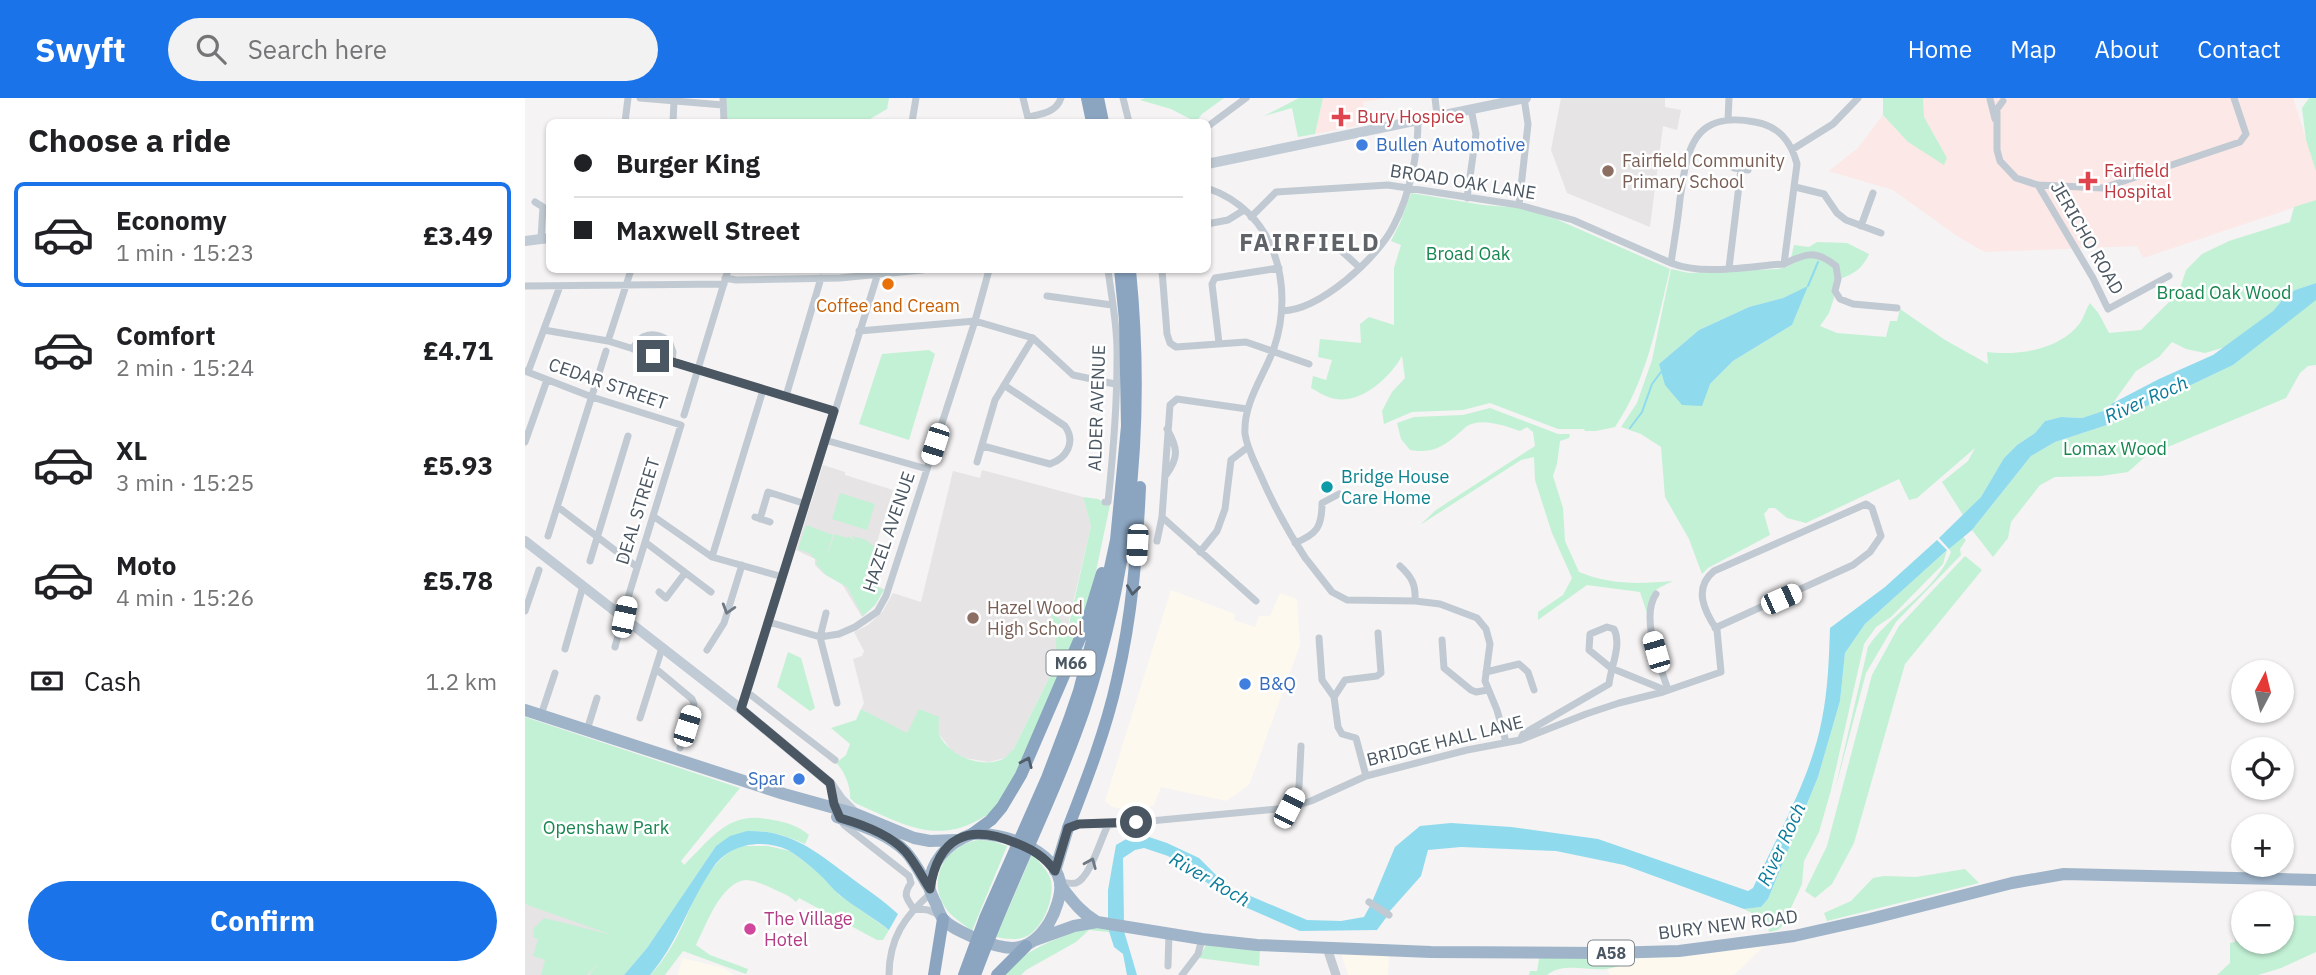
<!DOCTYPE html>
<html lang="en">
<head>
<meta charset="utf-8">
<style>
	:root { --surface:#fff; --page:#f2f2f2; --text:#202124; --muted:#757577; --line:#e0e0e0; --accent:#1a73e8 }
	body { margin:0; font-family:"IBM Plex Sans",sans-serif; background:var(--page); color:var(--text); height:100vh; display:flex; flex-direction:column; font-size:26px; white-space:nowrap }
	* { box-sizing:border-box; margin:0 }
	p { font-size:23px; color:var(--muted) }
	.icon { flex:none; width:38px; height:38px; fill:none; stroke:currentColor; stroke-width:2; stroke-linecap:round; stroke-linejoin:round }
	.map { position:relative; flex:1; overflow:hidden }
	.details { display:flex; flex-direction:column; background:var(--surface); width:525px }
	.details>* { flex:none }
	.hud { position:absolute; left:21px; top:21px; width:665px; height:154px; border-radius:10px; box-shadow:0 2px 5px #0004; display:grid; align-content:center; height:154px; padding:0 28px; background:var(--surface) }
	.needle { width:46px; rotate:7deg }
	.controls { position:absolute; left:1706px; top:562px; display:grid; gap:14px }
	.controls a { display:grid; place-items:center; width:63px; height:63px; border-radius:50%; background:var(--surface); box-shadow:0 2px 5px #0004; font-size:35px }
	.end { position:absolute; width:32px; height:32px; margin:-16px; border:9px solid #4a5661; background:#fff; box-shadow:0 0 0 4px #fff }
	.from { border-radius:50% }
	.car { position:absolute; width:21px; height:42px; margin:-21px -10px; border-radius:9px; box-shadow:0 0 5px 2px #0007; background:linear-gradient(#fff 24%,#345 0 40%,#fff 0 76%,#345 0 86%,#fff 0) }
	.hud b { display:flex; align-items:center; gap:24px; height:66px; font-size:26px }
	.hud b+b { border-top:2px solid var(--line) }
	.hud i { width:18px; height:18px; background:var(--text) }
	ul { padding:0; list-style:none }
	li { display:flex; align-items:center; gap:21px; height:105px; margin:0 14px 10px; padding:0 14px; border:4px solid transparent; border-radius:10px }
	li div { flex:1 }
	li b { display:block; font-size:26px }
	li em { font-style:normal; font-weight:700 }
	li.on { border-color:var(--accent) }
	li>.icon { width:63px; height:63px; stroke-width:1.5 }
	h2 { padding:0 28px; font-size:32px; line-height:84px }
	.pay { display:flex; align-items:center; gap:18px; height:77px; padding:0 28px; font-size:26px }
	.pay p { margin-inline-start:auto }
	.button { display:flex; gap:14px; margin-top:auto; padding:14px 28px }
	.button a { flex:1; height:80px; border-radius:42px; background:var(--accent); color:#fff; font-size:28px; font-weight:700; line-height:80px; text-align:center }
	header { display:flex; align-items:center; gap:42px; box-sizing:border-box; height:98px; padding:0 35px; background:var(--accent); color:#fff }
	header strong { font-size:33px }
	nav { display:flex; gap:38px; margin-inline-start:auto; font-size:24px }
	.search { width:490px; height:63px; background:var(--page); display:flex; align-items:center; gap:18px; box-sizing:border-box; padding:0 24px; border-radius:38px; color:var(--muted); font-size:26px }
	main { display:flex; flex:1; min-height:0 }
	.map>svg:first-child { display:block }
</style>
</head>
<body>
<header>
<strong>Swyft</strong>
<div class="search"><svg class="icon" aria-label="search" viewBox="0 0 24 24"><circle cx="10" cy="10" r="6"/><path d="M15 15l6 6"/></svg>Search here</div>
<nav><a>Home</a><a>Map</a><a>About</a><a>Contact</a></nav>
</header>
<main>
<section class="details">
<h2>Choose a ride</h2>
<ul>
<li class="on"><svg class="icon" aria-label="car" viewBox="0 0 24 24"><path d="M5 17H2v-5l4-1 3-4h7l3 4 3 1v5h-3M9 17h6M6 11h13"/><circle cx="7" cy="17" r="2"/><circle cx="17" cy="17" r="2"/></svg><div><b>Economy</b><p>1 min · 15:23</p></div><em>£3.49</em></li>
<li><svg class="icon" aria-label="car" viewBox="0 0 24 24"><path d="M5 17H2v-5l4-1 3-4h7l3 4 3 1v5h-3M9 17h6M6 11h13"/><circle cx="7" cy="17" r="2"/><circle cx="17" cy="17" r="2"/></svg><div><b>Comfort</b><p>2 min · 15:24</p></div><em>£4.71</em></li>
<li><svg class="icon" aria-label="car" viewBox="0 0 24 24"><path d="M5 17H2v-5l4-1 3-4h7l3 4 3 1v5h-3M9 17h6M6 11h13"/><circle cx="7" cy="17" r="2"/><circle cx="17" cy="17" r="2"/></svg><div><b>XL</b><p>3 min · 15:25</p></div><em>£5.93</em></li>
<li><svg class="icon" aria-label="car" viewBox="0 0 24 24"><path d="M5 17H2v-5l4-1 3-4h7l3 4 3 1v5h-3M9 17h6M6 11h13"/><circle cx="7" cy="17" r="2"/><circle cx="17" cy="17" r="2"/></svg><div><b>Moto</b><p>4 min · 15:26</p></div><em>£5.78</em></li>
</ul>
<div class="pay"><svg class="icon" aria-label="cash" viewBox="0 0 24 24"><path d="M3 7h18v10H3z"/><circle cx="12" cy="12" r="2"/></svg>Cash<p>1.2 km</p></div>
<div class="button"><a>Confirm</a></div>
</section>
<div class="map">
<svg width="1791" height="877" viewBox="0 0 1791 877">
	<rect width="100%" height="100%" fill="#f5f3f3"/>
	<path fill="#fdf9ef" d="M646 492 710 516 709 522 730 529 734 518H745L755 495 772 501 775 547 724 687 701 703 636 689 629 707 611 714 587 709 580 703Z
		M1239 848 1209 877H1084L1081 859Z
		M816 855 864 857 863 877H823Z
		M157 860 199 870 209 877H153Z"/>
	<path fill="#e6e4e5" d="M1036 0H1140V9L1156 12 1152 32 1138 28 1125 129 1042 95 1026 52Z
		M298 367 320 374V377L368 392 340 483 359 491 350 507 337 519 317 486 299 476 290 467V461L271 452Z
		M457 372 558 399 566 428 536 556 488 652 480 660 464 664 440 660 427 653 395 611 382 636 336 611 339 605 328 561 337 558 339 553 329 534 343 527 358 513 368 495 396 504 428 373 455 380Z
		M0 806 12 809 94 839 64 877H0Z"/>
	<path fill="#fce8e6" d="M798 0H862L838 4 841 26 790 36Z
		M1398 0H1768L1791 73V102L1618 160 1612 148 1460 154 1432 138 1368 92 1304 73 1333 50 1358 17 1383 44 1422 60 1399 19Z"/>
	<path fill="#c3f1d5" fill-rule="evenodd" d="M198 0H364L362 11 340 24H199Z
		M620 0H699L677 16 671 24 646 11 615 2Z
		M774 0H798L790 36 773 39 767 10 739 18Z
		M1358 0H1398L1399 19 1422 60 1419 67 1383 44 1358 17Z
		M1784 0H1791V73L1781 42 1777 10Z
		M886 95 958 107 996 110 1031 121 1145 171C1132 225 1122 282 1090 329L1071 333H1060L1059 331H1033L965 305 938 312 887 314 859 326 857 313 867 294 880 280 877 258C864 281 834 308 806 300 799 298 792 293 786 290L788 278 801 282 807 262 793 259 795 241 836 245 835 226 844 219 869 227V170L876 147 866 143 875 125Z
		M1791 102V185L1770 192 1758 201 1748 213 1700 249 1680 255 1661 251 1647 244 1634 259 1611 273 1588 305 1578 313 1557 320 1536 319 1520 323 1510 335 1492 347 1479 360 1456 399 1438 417 1417 384 1443 363 1450 350 1392 400 1384 402 1374 381 1281 425 1262 420 1250 410H1244L1239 416 1245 437 1183 470 1177 476 1164 441 1140 399 1136 349 1116 336 1096 329 1112 305 1127 262 1146 171 1164 175 1253 171 1262 169 1280 158 1298 159 1309 169 1311 180 1308 192 1309 200 1304 215 1295 228 1312 235 1361 239 1365 223H1372L1375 211 1420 242 1463 266 1462 254C1493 258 1535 252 1555 225 1559 219 1561 211 1565 205L1574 216 1584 235 1616 232 1654 194 1661 172 1677 156 1704 143 1765 124 1769 109ZM1282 189 1267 227 1208 263 1185 286 1134 266 1174 232 1224 209 1258 200Z
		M1292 144 1322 145 1344 156C1338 170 1329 176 1315 181L1313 167C1296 155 1285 150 1266 160L1269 147 1284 149Z
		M1789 202H1791V267L1783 268 1775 275 1761 300 1621 358 1603 374 1576 378 1530 379 1515 387 1486 424 1483 440 1468 459 1447 432 1506 358 1530 344 1582 327 1708 267Z
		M404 252 410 256 384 342 334 326 357 256Z
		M965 310 1033 336H1045L1044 340 1035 343 1032 366 1028 378 1038 410 1040 443 1054 474C1085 487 1115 486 1148 483 1126 493 1124 494 1123 518L1115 494 1062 487 1013 522V514L1038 497 1047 480 1027 435 1010 382 1009 359 996 362 895 427 911 412 1010 348 1008 334 1002 329 995 333C981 328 957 319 942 328 939 330 937 333 934 335 919 349 905 356 885 352L876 341 872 325 889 319 938 317Z
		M315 395 350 406 342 432 307 421Z
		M558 399 573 401 585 407 567 492 554 534 502 655 480 695 462 719 460 718C412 749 376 725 330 705L325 700C326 689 319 672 311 665L321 657 325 646 306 630 331 622 336 611 382 635 394 611 414 619C414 625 413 631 414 636 423 658 459 672 480 660 481 659 487 652 488 652L532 564 531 542 526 516 528 514 538 525 544 526 566 428Z
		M281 427 308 437 300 461 310 436 322 440 323 438 330 444 327 438 341 442 350 449 339 484 359 492 350 507 338 518 322 489 301 477 291 466 292 462 286 458V456L273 451Z
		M1438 439 1441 442 1435 451 1436 457 1371 524 1341 575 1310 692 1343 549C1366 514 1411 494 1426 454L1424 451Z
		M1422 452 1418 466 1366 519 1351 529 1339 546 1306 692 1294 734 1279 763 1277 786 1258 827 1253 832 1244 834 1242 823 1219 811 1236 809 1243 801 1293 679 1315 603 1320 555 1340 526Z
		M1440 458 1457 472 1380 566 1329 745 1307 786 1290 800 1280 793 1302 748 1347 577 1374 528Z
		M263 554 276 560 278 567 290 610 285 613 252 589Z
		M0 619 215 690 156 763 159 767C188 739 204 712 248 722 264 725 271 727 284 737L280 746C247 732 222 726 191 748L122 850 99 877H64L73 865 62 877H16L20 862 8 858 13 841 8 839 9 830 19 820 87 837 0 806Z
		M454 742 467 743 482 748 447 833C439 826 428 820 422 812 400 782 420 747 454 742Z
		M214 748H243L265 753 293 774 314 797 364 832 358 842H352L274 800 271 804C263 796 252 793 242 788 235 785 228 782 221 782 196 784 181 827 171 847L185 857 223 871 221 876 158 853 140 877H125C130 872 135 866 139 860 166 824 171 770 214 748Z
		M507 756C514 764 523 772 526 783 529 801 519 827 504 837 494 843 482 841 471 839Z
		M1440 771 1454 785 1302 823 1299 815 1326 803 1348 780 1359 778 1391 779Z
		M1711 817H1718V844H1757V817L1791 818V854L1756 870 1733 877H1692L1705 865V845L1710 844V836L1713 834Z
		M562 830H583L584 834 564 832 551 844 501 872 496 877H476C498 853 531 840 562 830Z
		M682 845 735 851 734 868 674 860Z
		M1017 859H1103V866C1096 867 1089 870 1081 871 1063 873 1037 864 1022 877H1004L1005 873H1012L1014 861Z"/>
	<path fill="#90daee" d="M1791 185V202L1708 267 1582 327 1530 344 1506 358 1447 432 1424 451 1414 440 1456 399 1479 360 1492 347 1510 335 1520 323 1536 319 1557 320 1578 313 1588 305 1634 281 1688 257 1748 213 1758 201 1770 192Z
		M1283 188 1267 227 1208 263 1185 286 1177 308 1157 307 1140 287 1134 266 1174 232 1224 209 1258 200Z
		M1412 442 1422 452 1340 526 1320 555 1315 603 1293 679 1243 801 1236 809 1219 811 1099 767 1031 753 936 749 903 752 896 778 864 814 847 804 870 749 895 728 926 725 986 729 1073 741 1223 793 1228 790C1252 739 1287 677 1297 621 1303 592 1304 560 1305 530L1360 489Z
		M222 733C267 732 291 754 325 779 341 791 358 802 373 816L364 832C349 820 331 810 316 798 307 791 301 782 293 775 288 770 269 755 263 752 236 740 203 746 187 771 164 805 152 846 125 877H99L122 850 191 748 205 738Z
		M621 738 642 745 674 760 702 788 782 822 816 823 839 819 846 806 863 817 852 832 775 833 713 806 643 758 619 750 610 752 598 760 599 823 583 820V792L591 747 603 740Z
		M583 830 599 833 612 877H602L598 856 589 849Z"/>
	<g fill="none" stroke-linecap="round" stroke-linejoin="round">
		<path stroke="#90daee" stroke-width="2" d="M1283 188 1293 164
			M1105 330 1117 314 1127 286 1136 274"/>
		<path stroke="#c1cad2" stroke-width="7" d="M115 0 198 7
			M198 0 199 24
			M498 0 504 24
			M598 0 604 24
			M910 0 912 17
			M1465 1 1470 21
			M1478 3 1472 11V52L1475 63 1491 80 1513 87 1578 90 1715 44 1721 36 1709 0
			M503 19C516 16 531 15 536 0
			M1203 22 1204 0
			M100 24 103 0
			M148 24 149 3
			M387 24 391 0
			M682 29 721 0
			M1268 51 1308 26 1333 0
			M1209 70 1223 72
			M1513 87 1568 180 1583 211 1644 178
			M1270 89 1299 96 1312 115 1321 122 1356 135
			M682 90C750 113 770 187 749 250 739 278 718 305 720 336 722 350 729 363 735 376 748 406 763 434 781 461
			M942 100 951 36 946 11
			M10 104 18 109 16 140
			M994 107 1003 26 999 0
			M726 119 751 94 863 87 994 107 1048 122 1146 165C1178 178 1224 168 1259 166L1272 66C1266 43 1254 28 1230 24 1167 12 1162 52 1155 101 1153 123 1149 144 1146 165
			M682 126 703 122 719 112
			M1336 128 1348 95
			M810 147 834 169
			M1259 166C1281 155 1291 152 1311 168L1313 181 1310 193 1315 201 1328 206 1372 210
			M1204 170 1216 71
			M637 172 642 236 645 245 651 249 721 244 784 266
			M200 180 211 182 315 180 397 172
			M0 188 199 186
			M522 198 587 207
			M757 213C795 212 853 160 869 127 885 96 893 56 893 22
			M19 232 83 243 309 313
			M334 233 450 223 508 240 548 277 590 286
			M83 243 106 172
			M694 245 687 186 690 180 754 170
			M108 251C115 235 130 233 144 243L148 254 147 264
			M0 273 67 299 156 327 105 493 90 549
			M3 274 35 188
			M261 298 296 180
			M159 317 203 172
			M300 342 402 371
			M0 344 22 282
			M458 348 525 366C542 360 551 344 540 328L479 287
			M452 364 470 302 508 240
			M641 377C654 359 653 350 642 331
			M580 404H583C588 357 592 310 592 263 593 233 587 201 583 172
			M33 409 112 469
			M128 418 187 459 258 479
			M230 419 245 424
			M637 419 731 503
			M235 421 243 394 281 406
			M23 438 81 253
			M632 443 637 419 645 307 652 301 722 311
			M120 444 186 494
			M770 445C792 436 797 429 797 405L814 396
			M675 454 692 433 700 411 706 362 723 349
			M187 459 238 292
			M782 462 807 494 822 502 890 503 915 506 952 520 961 531 965 546 960 583 972 612 981 644
			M65 463 103 338
			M875 468C887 479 891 487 890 503
			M134 494 141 500 160 475
			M1131 496C1115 519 1135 567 1143 592
			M0 513 14 472
			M301 515 295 539 312 605
			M244 524 295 539 314 536 330 529 352 514 361 498 450 223 464 172
			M794 540 797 582 809 599 813 629 817 636 831 640 841 678
			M917 542 919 570 946 592 951 594 963 592
			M40 551 58 488
			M182 552 199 525 217 467
			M131 571 167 601 169 606 155 650
			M961 574 994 566 1003 574 1009 592
			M222 594 310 662
			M809 599 820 582 852 578 856 575 853 535
			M217 612 354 172
			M16 617 30 575
			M115 620 137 550
			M62 632 72 600
			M995 642 998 636 1084 586C1086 568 1097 547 1089 531L1082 529 1065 536 1064 552 1086 570 1135 590 1138 594
			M763 710 774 689 776 648
			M316 722 319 727 384 778 386 785C378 796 381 800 388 810
			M543 729 554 726 583 727 763 710 786 703 841 678 942 652 995 642 1061 616 1094 605 1138 594 1196 574 1192 532C1179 513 1168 490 1189 473L1341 406 1347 410 1356 438 1345 454 1328 467 1190 530
			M535 784C540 785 546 786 551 785 565 780 576 740 583 727
			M844 804 864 817
			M388 810 403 812 415 817
			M643 868 644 835
			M364 877C364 840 380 818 406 795
			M657 877 673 856 677 841"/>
		<path stroke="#c1cad2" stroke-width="9" d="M802 850 811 877"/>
		<path stroke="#c1cbd6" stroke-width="10" d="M682 66 1001 0
			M0 143 24 140
			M0 443 217 612 305 685 316 701 331 716"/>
		<path stroke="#9fb4c9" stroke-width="12" d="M0 612 259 696 331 716 389 740 405 743 431 742
			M312 719C335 727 364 736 381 754 391 765 397 779 405 791
			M447 736C477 734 528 750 535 784 537 796 530 815 524 825 503 858 481 853 450 840 439 835 426 830 418 821 415 817 413 811 411 806 409 802 406 796 405 792 402 765 424 744 447 736Z
			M530 773 543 730
			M535 787C546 801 555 814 572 824
			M510 842 549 828 572 824 677 841 732 847 906 854 1082 855 1154 853 1269 838 1345 821 1487 785 1539 776 1791 782"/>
		<path stroke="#8ba5c1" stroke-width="12" d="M562 0 567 24
			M573 0 578 24
			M543 730C562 681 581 632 592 582 607 518 612 454 615 389
			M447 736 466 722 477 709 496 677 562 524 577 475
			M409 877 418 821
			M439 877 460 820 522 680 544 622 554 593 582 484 591 442 602 328 600 222 595 172
			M450 877C483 787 528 702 559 612 607 467 620 322 605 172
			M472 877 501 848"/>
	</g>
	<defs><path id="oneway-chevron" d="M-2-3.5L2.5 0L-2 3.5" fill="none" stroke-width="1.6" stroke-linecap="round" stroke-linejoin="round" transform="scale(1.75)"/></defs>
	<g stroke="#505e6b">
		<use href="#oneway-chevron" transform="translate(608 492) rotate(97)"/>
		<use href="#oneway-chevron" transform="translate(502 664) rotate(-66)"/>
	</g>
	<g stroke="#6e7983">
		<use href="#oneway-chevron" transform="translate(203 511) rotate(107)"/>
		<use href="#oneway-chevron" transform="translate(566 765) rotate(-67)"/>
	</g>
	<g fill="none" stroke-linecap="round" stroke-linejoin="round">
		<path stroke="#4a5661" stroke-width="9" d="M128 258 309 313 216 611 305 685 309 706 315 720C336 726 365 737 380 753 390 764 397 779 405 791 413 739 443 725 491 745 508 752 519 758 530 773L543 730 554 726 611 724"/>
	</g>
	<g fill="#e0444e" stroke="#fff" stroke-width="2.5">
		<path d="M812.5 8.5h7v7h7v7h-7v7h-7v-7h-7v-7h7z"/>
		<path d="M1559.5 72.5h7v7h7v7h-7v7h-7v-7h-7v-7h7z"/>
	</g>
	<g fill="#3f7fe0" stroke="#fff" stroke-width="2.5">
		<circle cx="837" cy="47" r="7"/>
		<circle cx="720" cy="586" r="7"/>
		<circle cx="274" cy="681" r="7"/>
	</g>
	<g fill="#8d6e63" stroke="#fff" stroke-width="2.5">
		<circle cx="1083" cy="73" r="7"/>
		<circle cx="448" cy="520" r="7"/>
	</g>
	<circle fill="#e8710a" stroke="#fff" stroke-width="2.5" cx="363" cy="186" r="7"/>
	<circle fill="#0f9aa8" stroke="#fff" stroke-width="2.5" cx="802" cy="389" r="7"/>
	<circle fill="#d1479c" stroke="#fff" stroke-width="2.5" cx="225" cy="831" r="7"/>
	<g text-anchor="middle" stroke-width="5" stroke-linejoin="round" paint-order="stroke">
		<g fill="#fff" stroke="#808990" stroke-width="2">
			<rect x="521.5" y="552.5" width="49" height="25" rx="5"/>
			<rect x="1063" y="842.5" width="46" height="25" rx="5"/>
		</g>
		<g font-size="16" font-weight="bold" fill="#4a5661">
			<text x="546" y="571">M66</text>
			<text x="1086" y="861">A58</text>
		</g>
		<g font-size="18" fill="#be3a42" stroke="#fff" text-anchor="start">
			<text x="832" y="25">Bury Hospice</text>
			<text x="1579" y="79">Fairfield<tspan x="1579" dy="21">Hospital</tspan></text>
		</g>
		<g font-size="18" fill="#366cbe" stroke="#fff" text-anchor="start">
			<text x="851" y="53">Bullen Automotive</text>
			<text x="734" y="592">B&amp;Q</text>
			<text x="260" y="687" text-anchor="end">Spar</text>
		</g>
		<g font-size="18" fill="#785e54" stroke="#fff" text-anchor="start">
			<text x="1097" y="69">Fairfield Community<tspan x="1097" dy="21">Primary School</tspan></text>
			<text x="462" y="516">Hazel Wood<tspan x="462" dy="21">High School</tspan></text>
		</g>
		<g font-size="18" fill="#4a5661" stroke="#fff">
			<text transform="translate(938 84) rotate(9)" y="6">BROAD OAK LANE</text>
			<text transform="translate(1562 140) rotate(60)" y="6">JERICHO ROAD</text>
			<text transform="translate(83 286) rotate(19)" y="6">CEDAR STREET</text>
			<text transform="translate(572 310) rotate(-88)" y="6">ALDER AVENUE</text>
			<text transform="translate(113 413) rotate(-73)" y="6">DEAL STREET</text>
			<text transform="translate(364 434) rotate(-71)" y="6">HAZEL AVENUE</text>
			<text transform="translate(920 643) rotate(-14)" y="6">BRIDGE HALL LANE</text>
			<text transform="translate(1203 827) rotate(-7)" y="6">BURY NEW ROAD</text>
		</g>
		<g font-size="18" fill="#17864f" stroke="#fff">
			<text x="943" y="162">Broad Oak</text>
			<text x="1699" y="201">Broad Oak Wood</text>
			<text x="1590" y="357">Lomax Wood</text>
			<text x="81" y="736">Openshaw Park</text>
		</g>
		<g font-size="18" fill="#c56008" stroke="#fff">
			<text x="363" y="214">Coffee and Cream</text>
		</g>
		<g font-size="18" fill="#0d838f" stroke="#fff" text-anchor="start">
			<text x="816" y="385">Bridge House<tspan x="816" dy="21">Care Home</tspan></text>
		</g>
		<g font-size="18" fill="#b23c85" stroke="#fff" text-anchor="start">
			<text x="239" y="827">The Village<tspan x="239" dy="21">Hotel</tspan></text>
		</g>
		<g font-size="19" font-style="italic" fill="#0c7c9b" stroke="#fff">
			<text transform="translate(1621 301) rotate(-24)" y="7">River Roch</text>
			<text transform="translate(1256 746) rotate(-65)" y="7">River Roch</text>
			<text transform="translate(685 781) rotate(30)" y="7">River Roch</text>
		</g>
		<g font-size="24" font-weight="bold" letter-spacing="2" fill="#5f6368" stroke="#fff">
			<text x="785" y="153">FAIRFIELD</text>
		</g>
	</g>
</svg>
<div class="controls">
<a><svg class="needle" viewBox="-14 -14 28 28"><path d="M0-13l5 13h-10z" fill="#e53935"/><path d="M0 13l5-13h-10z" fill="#757577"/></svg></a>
<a><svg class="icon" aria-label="locate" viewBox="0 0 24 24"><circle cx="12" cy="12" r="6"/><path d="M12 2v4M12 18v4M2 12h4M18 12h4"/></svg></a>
<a>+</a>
<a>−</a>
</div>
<i class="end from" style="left:611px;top:724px"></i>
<i class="end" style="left:128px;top:258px"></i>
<i class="car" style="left:410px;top:346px;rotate:198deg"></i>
<i class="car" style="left:612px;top:447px;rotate:183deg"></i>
<i class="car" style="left:1256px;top:501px;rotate:66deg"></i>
<i class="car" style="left:99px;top:519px;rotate:12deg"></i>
<i class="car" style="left:1131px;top:554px;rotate:344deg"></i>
<i class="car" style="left:162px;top:628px;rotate:17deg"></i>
<i class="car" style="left:764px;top:710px;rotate:27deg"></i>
<div class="hud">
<b><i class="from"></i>Burger King</b>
<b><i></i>Maxwell Street</b>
</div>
</div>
</main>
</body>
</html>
